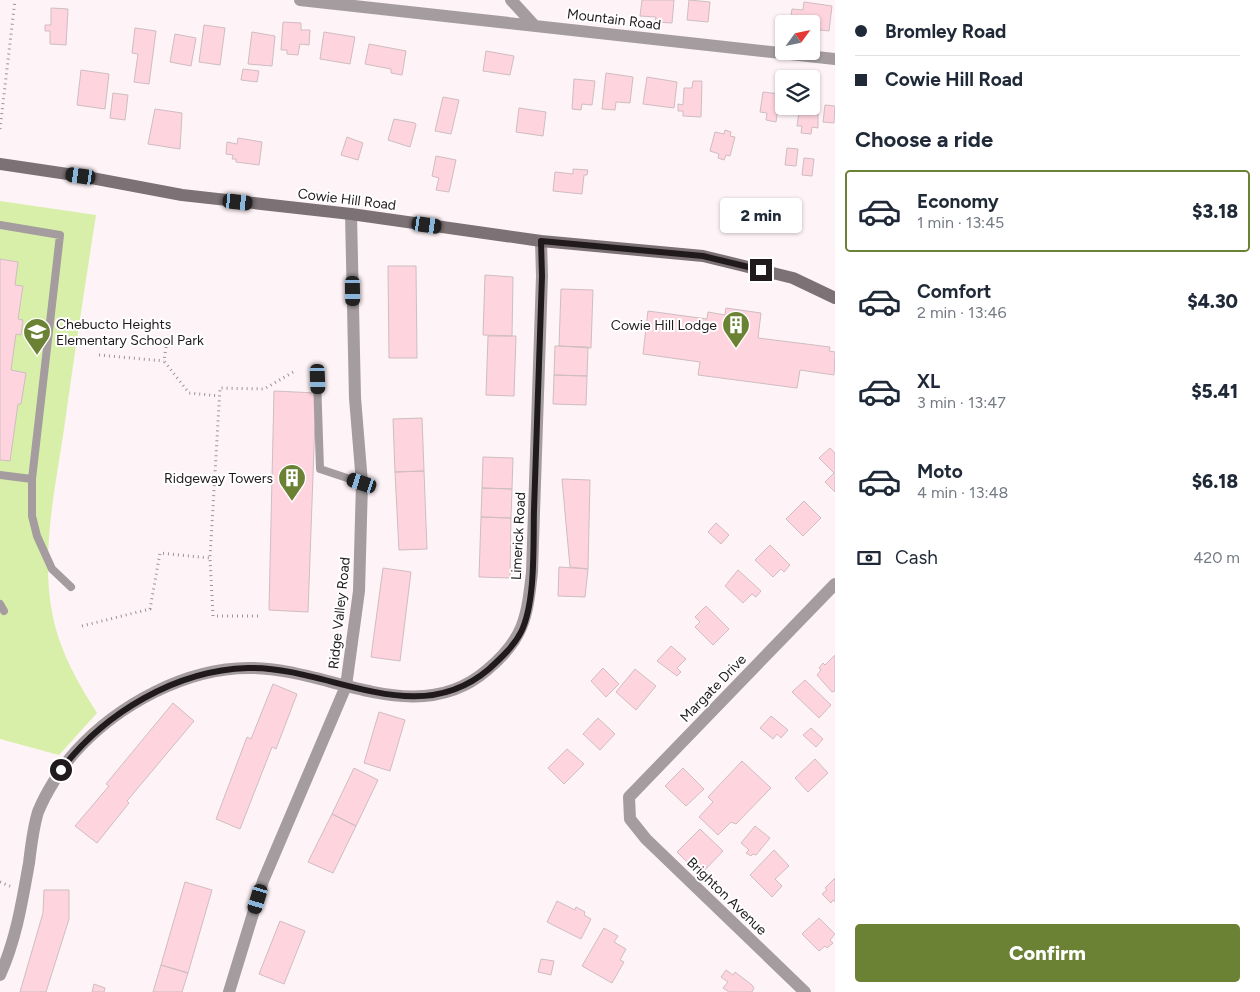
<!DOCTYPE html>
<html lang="en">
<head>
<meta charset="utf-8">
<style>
	:root { --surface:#fff; --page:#f6f6f7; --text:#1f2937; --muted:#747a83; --line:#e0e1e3; --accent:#6b8133 }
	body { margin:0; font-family:Figtree,sans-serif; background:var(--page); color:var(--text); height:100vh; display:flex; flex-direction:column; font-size:19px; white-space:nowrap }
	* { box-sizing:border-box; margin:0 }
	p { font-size:16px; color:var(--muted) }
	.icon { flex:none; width:28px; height:28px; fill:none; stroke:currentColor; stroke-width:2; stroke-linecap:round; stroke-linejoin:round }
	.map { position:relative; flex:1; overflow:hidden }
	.side { display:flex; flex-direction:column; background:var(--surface); width:425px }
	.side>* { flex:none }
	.banner { display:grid; align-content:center; height:110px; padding:0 20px; background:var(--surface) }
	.needle { width:32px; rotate:57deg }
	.buttons { position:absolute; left:775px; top:15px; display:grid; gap:10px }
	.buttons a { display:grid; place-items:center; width:45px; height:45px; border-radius:5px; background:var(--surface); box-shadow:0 1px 4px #0004; font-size:25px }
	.end { position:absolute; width:22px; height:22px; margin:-11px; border:6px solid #201a1c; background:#fff; box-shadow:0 0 0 2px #fff }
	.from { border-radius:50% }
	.bubble { position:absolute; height:35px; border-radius:5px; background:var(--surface); box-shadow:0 1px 4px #0004; font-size:16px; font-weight:800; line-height:35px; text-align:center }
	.car { position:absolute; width:15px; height:30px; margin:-15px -8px; border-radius:6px; box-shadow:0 0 4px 1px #0007; background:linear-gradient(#222 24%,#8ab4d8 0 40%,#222 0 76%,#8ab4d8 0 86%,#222 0) }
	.banner b { display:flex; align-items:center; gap:18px; height:48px; font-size:19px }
	.banner b+b { border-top:1px solid var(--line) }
	.banner i { width:12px; height:12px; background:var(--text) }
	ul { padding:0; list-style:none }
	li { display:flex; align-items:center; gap:15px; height:82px; margin:0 10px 8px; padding:0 10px; border:2px solid transparent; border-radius:5px }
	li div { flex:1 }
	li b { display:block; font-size:19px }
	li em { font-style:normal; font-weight:800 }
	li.on { border-color:var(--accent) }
	li>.icon { width:45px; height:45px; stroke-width:1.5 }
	h2 { padding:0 20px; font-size:22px; line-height:60px }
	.pay { display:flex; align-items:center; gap:12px; height:55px; padding:0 20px; font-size:19px }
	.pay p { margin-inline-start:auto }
	.action { display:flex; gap:10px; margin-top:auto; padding:10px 20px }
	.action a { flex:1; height:58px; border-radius:5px; background:var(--accent); color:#fff; font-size:20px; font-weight:800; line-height:58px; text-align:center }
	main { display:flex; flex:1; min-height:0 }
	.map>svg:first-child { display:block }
</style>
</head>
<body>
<main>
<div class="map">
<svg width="835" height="992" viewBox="0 0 835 992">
	<rect width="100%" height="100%" fill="#fef3f6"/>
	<path fill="#d8efa9" d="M0 201 96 215C85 286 74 357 64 429 55 490 40 556 53 617 60 652 78 683 97 713L59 755 0 739Z"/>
	<path fill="#fed4df" stroke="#cfbdc2" d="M642 0H674L672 23 655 22 656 17 640 16Z
		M689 0 710 2 708 22 687 20Z
		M804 2 832 6 829 31 811 29V24H790L792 9 803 10Z
		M51 8 68 9 66 45 50 44V31H45V25H51Z
		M283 22 301 23V30H310L309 45 300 44 298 55 287 54V50H281Z
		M204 25 225 28 220 65 199 62Z
		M135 28 156 31 149 84 134 82 138 54 132 53Z
		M252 32 275 36 272 66 248 64Z
		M324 32 355 37 350 64 320 59Z
		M175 34 196 38 191 66 170 62Z
		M369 44 406 51 402 75 391 73V69L365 64Z
		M486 51 514 56 510 75 483 71Z
		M243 69 259 71 257 82 241 80Z
		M81 70 109 74 105 109 77 105Z
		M606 73 633 77 630 103 616 102 615 110 602 109Z
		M647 77 677 82 674 108 643 104Z
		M574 79 595 81 592 105 582 104 581 110 572 109Z
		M693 81H702L701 117 683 116V111H678V104L683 105 684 88H692Z
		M763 92 780 94 776 122 766 120 767 113 760 112Z
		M113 93 128 95 125 120 110 118Z
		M443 97 459 100 451 134 435 131Z
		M811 97 816 98V103H818V128L812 127 811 134 801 133 802 126H797L800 106H811Z
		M825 105 835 106 834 123 823 122Z
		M519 108 546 112 543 136 516 132Z
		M155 109 182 113 180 149 148 144Z
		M394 119 415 123 416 125 410 147 388 140Z
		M725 130 731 132 730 136 735 137 730 156 726 155 724 160 718 158 719 154 710 151 715 132 724 134Z
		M347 137 363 143 358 160 341 155Z
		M238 138 262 142 259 165 236 162V159H232L233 155 226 154 227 142 237 144Z
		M787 148 798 149 796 166 785 165Z
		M436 156 456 160 449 192 436 190 439 178 432 176Z
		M804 158 814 159 812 176 802 175Z
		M573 169 588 170 587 175H584L582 194 553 191 555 172 573 174Z
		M0 259 18 262 15 285 23 286 18 319 23 320 21 335 16 334 11 370 26 373 21 404H18L10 461 0 460Z
		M388 266H416L417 358H389Z
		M485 275 513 277 512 336 483 335Z
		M561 289 593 290 591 348 559 346Z
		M726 308 761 313 758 338 830 347 829 351 835 352 834 375 800 370 797 388 698 375 700 362 643 354 648 311 707 319 708 312 725 315Z
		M488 336H516L514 396 486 395Z
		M555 346 588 347 587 376 554 375Z
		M554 375 587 376 586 405 553 404Z
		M274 391 316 393 308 612 269 610Z
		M422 418 424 471 395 472 393 419Z
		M830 448 835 453V492L825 482 834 473 819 458Z
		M483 457 513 458 512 489 482 488Z
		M424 471 427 549 399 550 395 472Z
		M562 479 590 480 588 569 570 567Z
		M482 488 512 489 511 518 481 517Z
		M804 501 821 518 803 536 786 519Z
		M481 517 511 518 510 578 479 577Z
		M716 523 729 535 721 544 708 532Z
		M770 545 790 565 784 572 781 569 773 577 755 560Z
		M559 567 588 569 585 597 558 596Z
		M383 568 411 572 400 661 371 657Z
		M738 570 761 591 756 597 752 594 743 603 725 586Z
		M706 606 729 629 713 645 695 627 700 622 695 617Z
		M671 646 686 659 677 668 681 672 677 676 657 661Z
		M835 655V691L832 692 817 675 821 670 819 668 823 663 825 665Z
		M603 668 619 684 606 697 591 681Z
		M635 669 656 686 636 710 616 692Z
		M805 680 831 705 819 718 792 692Z
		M273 684 297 694 276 749 272 747 240 829 216 819 247 737 251 739Z
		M173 703 194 721 127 801 129 803 97 843 75 826 109 786 106 784Z
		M379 712 405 720 390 771 364 763Z
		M771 716 788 730 781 738 777 734 773 739 760 728Z
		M598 718 615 734 600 750 583 734Z
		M811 728 823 739 816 747 803 735Z
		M567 749 584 764 564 784 548 768Z
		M815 759 828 773 808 792 795 778Z
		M742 761 771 788 736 824 731 822 718 835 699 817 713 802 708 797Z
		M354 768 378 780 356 826 332 814Z
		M683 768 704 789 686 806 665 786Z
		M332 814 356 826 333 873 308 862Z
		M755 826 770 838 756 855 753 854 751 856 746 853 749 850 741 843Z
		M700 829 723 851 700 875 677 852Z
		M774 850 789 866 775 879 782 886 772 897 750 875Z
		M835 878V902L833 900 831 903 822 894 827 890 825 888Z
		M185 882 212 890 188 973 161 965Z
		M44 890H69V919L46 992H20L43 913Z
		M557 901 575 910 576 907 585 912 584 915 591 919 581 939 547 922Z
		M819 918 835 934 830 940 833 943 827 948 825 946 819 951 802 934Z
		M280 921 305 931 284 984 259 974Z
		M604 928 618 936 614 942 626 949 620 960 624 962 612 983 582 966Z
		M541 959 554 961 551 975 538 972Z
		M161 965 188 973 182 992H153Z
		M726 970 733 975 735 972 752 985 754 988 752 992H729L723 988 728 982 721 977Z
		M94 984 105 988 104 992H92Z"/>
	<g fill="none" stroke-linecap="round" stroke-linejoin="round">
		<path stroke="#9d9496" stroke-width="3" stroke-dasharray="1 4" stroke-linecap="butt" d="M0 129 15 0
			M166 347 164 361 189 393 219 396
			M99 355 164 361
			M258 616H213L210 558 220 388 264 389 295 371
			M82 626 150 609 160 553 210 558
			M0 882 12 887"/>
		<path stroke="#a49c9e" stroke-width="8" d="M0 225 60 235 32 479 0 475
			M317 379 320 469 362 483
			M32 479V516L37 536 52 569 71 587
			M0 604 4 611"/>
		<path stroke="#a49c9e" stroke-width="12" d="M300 0 835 59
			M511 0 534 25
			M0 975C16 940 22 902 29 863 31 847 33 828 38 812 45 794 63 765 76 751 118 705 185 668 249 668 327 667 417 731 487 670 524 639 527 618 532 572L542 276 541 241
			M229 992 263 881 346 686 359 591 362 483 355 398 351 214
			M805 992 646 839 630 819 629 797 835 584"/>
		<path stroke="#7c7174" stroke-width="12" d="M0 164 81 176 182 195 351 214 541 241 703 256 793 278 835 298"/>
	</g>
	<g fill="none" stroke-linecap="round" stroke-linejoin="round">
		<path stroke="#201a1c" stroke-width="6" d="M61 770C104 713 176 670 248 668 330 666 415 732 489 669 501 658 514 646 521 632 536 602 533 543 534 510 537 432 539 354 542 276L541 241 703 256 761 270"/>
	</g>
	<defs>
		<symbol id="building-pin" viewBox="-11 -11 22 30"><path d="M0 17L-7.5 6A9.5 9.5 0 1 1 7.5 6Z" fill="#6b8133" stroke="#fff"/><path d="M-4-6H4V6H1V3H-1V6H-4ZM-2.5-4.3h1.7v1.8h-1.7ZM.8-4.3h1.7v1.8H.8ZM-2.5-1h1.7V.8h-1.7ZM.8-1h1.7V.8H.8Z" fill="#fff"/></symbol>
		<symbol id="school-pin" viewBox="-11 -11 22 30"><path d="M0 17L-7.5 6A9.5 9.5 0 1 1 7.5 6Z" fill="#6b8133" stroke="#fff"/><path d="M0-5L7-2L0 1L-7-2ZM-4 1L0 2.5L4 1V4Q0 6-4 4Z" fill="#fff"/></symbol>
	</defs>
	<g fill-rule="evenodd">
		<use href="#building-pin" x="720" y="309" width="32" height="43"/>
		<use href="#school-pin" x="21" y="316" width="32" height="43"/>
		<use href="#building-pin" x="276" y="462" width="32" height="43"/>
	</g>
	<g text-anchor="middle" stroke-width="4" stroke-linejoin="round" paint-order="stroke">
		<g font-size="14" fill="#201a1c" stroke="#fff">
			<text transform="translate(614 19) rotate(7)" y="5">Mountain Road</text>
			<text transform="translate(347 199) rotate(7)" y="5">Cowie Hill Road</text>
			<text transform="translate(518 536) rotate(-87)" y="5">Limerick Road</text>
			<text transform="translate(339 613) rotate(-84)" y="5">Ridge Valley Road</text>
			<text transform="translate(713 688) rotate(-46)" y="5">Margate Drive</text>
			<text transform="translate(727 896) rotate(44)" y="5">Brighton Avenue</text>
		</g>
		<g font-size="14" fill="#201a1c" stroke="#fff" text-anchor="end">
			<text x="56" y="329" text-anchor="start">Chebucto Heights<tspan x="56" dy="16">Elementary School Park</tspan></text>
			<text x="717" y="330">Cowie Hill Lodge</text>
			<text x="273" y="483">Ridgeway Towers</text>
		</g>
	</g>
</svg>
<div class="buttons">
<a><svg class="needle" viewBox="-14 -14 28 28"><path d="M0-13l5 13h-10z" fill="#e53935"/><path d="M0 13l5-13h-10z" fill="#747a83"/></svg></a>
<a><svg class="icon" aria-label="layers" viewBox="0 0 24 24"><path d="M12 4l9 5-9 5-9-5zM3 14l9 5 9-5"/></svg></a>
</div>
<i class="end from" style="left:61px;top:770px"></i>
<i class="end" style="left:761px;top:270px"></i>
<div class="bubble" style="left:720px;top:198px;width:82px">2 min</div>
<i class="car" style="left:81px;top:176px;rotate:278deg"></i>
<i class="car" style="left:238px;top:202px;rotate:96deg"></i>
<i class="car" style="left:427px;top:225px;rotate:98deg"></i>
<i class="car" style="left:353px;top:291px;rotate:179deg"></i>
<i class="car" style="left:318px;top:379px;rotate:178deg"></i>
<i class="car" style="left:362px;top:483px;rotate:288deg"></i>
<i class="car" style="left:258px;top:899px;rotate:197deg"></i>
</div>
<section class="side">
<div class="banner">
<b><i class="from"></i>Bromley Road</b>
<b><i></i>Cowie Hill Road</b>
</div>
<h2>Choose a ride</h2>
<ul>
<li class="on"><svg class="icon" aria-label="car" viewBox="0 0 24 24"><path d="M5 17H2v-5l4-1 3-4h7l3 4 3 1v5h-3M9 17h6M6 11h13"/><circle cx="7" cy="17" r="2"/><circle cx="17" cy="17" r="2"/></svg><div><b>Economy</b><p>1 min · 13:45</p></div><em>$3.18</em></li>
<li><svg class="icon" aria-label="car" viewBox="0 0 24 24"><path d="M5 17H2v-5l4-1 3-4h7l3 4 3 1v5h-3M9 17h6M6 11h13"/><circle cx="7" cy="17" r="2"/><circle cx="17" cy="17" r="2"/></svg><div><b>Comfort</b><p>2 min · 13:46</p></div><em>$4.30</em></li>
<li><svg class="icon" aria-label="car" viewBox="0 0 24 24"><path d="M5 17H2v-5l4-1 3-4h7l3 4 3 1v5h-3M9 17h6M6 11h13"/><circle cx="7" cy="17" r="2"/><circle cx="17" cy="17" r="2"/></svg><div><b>XL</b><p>3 min · 13:47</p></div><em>$5.41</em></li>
<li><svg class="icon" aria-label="car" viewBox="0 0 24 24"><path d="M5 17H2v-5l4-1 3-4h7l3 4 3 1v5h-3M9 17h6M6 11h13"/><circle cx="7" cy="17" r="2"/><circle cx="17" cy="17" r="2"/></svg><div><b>Moto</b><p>4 min · 13:48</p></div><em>$6.18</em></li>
</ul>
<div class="pay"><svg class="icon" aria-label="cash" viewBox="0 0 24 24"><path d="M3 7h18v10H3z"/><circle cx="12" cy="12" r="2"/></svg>Cash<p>420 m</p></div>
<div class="action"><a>Confirm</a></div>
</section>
</main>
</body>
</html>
